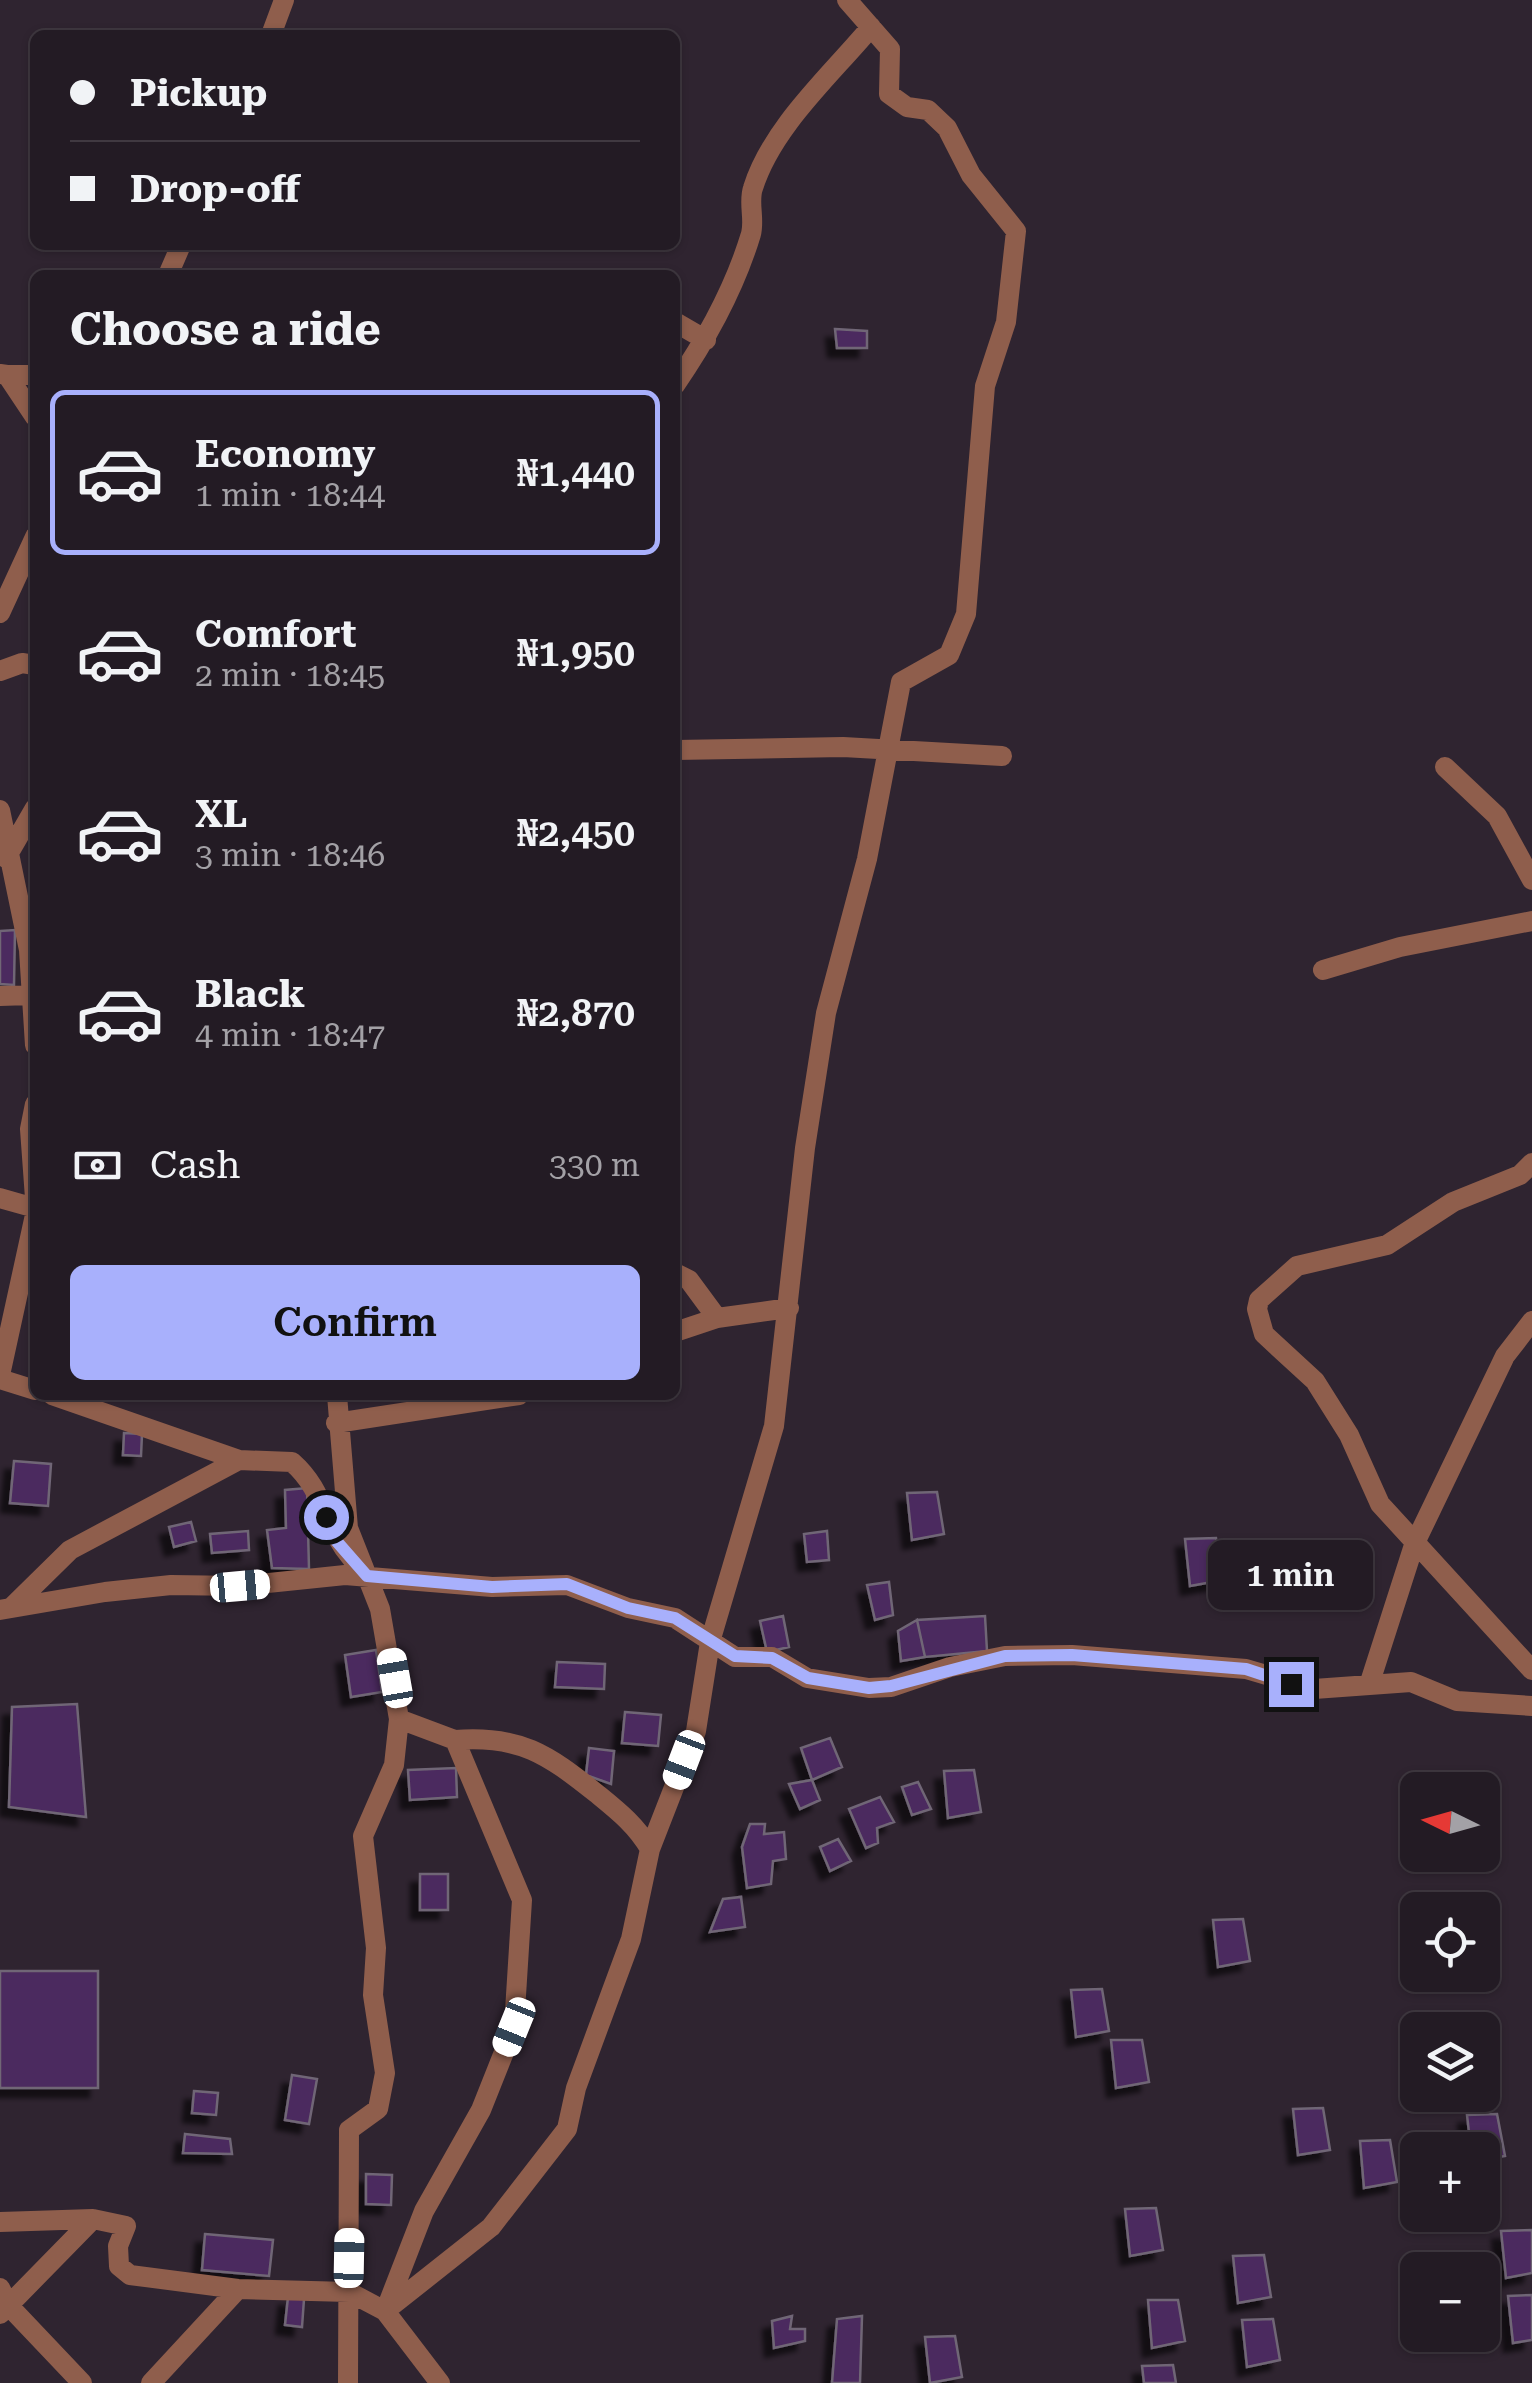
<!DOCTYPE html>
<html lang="en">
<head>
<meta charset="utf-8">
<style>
	:root { --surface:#231b24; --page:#2f2831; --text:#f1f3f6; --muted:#a3a1a6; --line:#403941; --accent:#a8b0fc }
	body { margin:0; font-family:"Roboto Serif",serif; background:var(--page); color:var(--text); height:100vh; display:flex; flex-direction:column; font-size:38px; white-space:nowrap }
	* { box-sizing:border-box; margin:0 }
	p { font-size:32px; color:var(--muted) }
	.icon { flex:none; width:55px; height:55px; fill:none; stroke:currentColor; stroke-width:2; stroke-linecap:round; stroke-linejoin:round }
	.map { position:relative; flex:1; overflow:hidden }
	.details { position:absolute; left:30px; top:270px; width:650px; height:1130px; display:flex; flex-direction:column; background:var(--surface); border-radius:15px; box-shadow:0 2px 8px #0004,0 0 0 2px var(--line) }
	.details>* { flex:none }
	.banner { position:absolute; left:30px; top:30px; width:650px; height:220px; border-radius:15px; box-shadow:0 2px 8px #0004,0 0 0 2px var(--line); display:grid; align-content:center; height:220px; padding:0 40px; background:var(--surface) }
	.needle { width:65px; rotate:275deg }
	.fabs { position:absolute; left:1400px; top:1772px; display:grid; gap:20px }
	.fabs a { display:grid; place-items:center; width:100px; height:100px; border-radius:15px; background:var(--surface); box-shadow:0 2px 8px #0004,0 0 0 2px var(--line); font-size:50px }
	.end { position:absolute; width:45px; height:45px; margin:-22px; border:12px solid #a8b0fc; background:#111; box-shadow:0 0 0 5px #111 }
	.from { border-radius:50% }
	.bubble { position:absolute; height:70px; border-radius:15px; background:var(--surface); box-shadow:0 2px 8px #0004,0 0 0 2px var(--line); font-size:32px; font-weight:600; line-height:70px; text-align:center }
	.car { position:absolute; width:30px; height:60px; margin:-30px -15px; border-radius:12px; box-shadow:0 0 8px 2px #0007; background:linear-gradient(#fff 24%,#345 0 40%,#fff 0 76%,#345 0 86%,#fff 0) }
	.banner b { display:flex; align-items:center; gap:35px; height:95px; font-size:38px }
	.banner b+b { border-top:2px solid var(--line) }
	.banner i { width:25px; height:25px; background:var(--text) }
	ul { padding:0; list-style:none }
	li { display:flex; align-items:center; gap:30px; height:165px; margin:0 20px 15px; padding:0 20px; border:5px solid transparent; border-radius:15px }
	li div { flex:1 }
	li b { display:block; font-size:38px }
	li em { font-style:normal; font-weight:600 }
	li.selected { border-color:var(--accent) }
	li>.icon { width:90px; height:90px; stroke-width:1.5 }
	h2 { padding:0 40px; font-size:45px; line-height:120px }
	.pay { display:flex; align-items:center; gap:25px; height:110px; padding:0 40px; font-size:38px }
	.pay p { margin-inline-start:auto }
	.primary-button { display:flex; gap:20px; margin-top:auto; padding:20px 40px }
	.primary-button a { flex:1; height:115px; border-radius:15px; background:var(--accent); color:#111; font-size:40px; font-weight:600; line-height:115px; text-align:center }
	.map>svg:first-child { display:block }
</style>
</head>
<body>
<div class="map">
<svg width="1532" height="2383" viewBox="0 0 1532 2383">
	<defs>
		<filter id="shadow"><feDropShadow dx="-9" dy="9" stdDeviation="2.5" flood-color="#0009"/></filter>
	</defs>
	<rect width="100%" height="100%" fill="#2f2430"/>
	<path fill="#4b295e" stroke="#706676" stroke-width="2.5" filter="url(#shadow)" d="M835 329 867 331V348H837Z
		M15 930 14 985 0 984V931Z
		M124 1433 142 1434 141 1456 123 1455Z
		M14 1461 51 1464 48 1506 10 1503Z
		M307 1488 309 1569 272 1568 267 1530 286 1528 285 1490Z
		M937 1492 944 1534 912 1540 907 1493Z
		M191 1522 196 1541 174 1547 169 1527Z
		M248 1531 249 1550 212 1553 210 1534Z
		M827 1531 829 1560 807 1562 804 1534Z
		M1216 1538 1223 1580 1190 1586 1185 1539Z
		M889 1582 893 1615 875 1620 867 1585Z
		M783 1616 789 1647 767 1652 760 1621Z
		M985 1616 987 1651 925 1657 917 1620Z
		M917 1620 925 1657 901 1661 898 1631Z
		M376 1650 382 1692 351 1697 345 1655Z
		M557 1662 605 1664 604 1689 555 1687Z
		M77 1704 86 1817 9 1807 12 1707Z
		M625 1712 661 1715 658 1746 622 1743Z
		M830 1738 842 1767 812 1780 801 1748Z
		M589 1748 614 1751 611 1784 586 1775Z
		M456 1768 457 1797 410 1800 408 1770Z
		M974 1770 981 1812 948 1818 944 1771Z
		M812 1780 820 1800 800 1809 789 1784Z
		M918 1782 931 1809 912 1815 902 1787Z
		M880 1797 894 1822 877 1828 878 1843 866 1848 849 1809Z
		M750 1824H765L764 1834 784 1832 786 1859 773 1861 771 1884 747 1888 742 1847Z
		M838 1839 851 1861 830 1871 820 1847Z
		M420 1874H448V1910H420Z
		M741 1897 745 1927 710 1932 723 1899Z
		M1243 1919 1250 1961 1218 1967 1213 1920Z
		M0 1971H98V2088H0Z
		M1102 1989 1109 2031 1076 2037 1071 1990Z
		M1488 2021 1496 2063 1482 2066V2030H1459L1458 2022Z
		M1111 2040H1142L1149 2082 1116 2088Z
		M292 2075 317 2079 309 2124 285 2120Z
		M194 2091 218 2093 216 2115 192 2113Z
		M1323 2108 1330 2150 1298 2155 1293 2109Z
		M1497 2114 1505 2156 1482 2160V2150H1471L1467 2115Z
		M185 2134 230 2139 232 2154 183 2153Z
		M1390 2140 1397 2182 1364 2188 1360 2141Z
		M366 2174 392 2175 391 2205 366 2204Z
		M1156 2208 1163 2250 1130 2256 1125 2209Z
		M1532 2230V2273L1506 2278 1501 2231Z
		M205 2234 273 2240 269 2276 202 2270Z
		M1264 2255 1271 2297 1238 2303 1233 2256Z
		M1532 2295V2340L1513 2343 1508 2296Z
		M288 2297 304 2299 302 2327 285 2325Z
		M1148 2300H1178L1185 2341 1152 2348Z
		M792 2316 790 2329H805V2341L774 2348 772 2321Z
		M862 2316 860 2383H832L837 2319Z
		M1273 2319 1280 2360 1247 2367 1242 2320Z
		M955 2336 962 2377 930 2383 925 2337Z
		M1173 2365 1176 2383H1144L1142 2366Z"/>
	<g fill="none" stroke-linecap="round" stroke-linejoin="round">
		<path stroke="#8f5e4c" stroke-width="20" d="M271 35 284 0
			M168 275 181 245
			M675 322 706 340
			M0 374 7 375 35 417
			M7 375H35
			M675 385C706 340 735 287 751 234 755 219 748 202 753 188 772 127 831 75 871 27
			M0 613 35 537
			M0 671 22 663 35 665
			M675 750 843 747 1002 756
			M1445 767 1497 816 1532 880
			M0 810 29 950 35 1045
			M6 858 35 808
			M1323 970 1400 947 1532 921
			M0 996 30 995
			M35 1104 30 1129 35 1198
			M1532 1163 1520 1175 1453 1202 1387 1245 1297 1266 1259 1300 1257 1309 1264 1334 1315 1381 1349 1435 1380 1504 1532 1670
			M0 1198 35 1208
			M675 1273 689 1280 717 1318
			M675 1332 717 1318 789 1308
			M0 1375 35 1215
			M0 1379 35 1390
			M52 1395 239 1460 292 1462C326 1492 322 1524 353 1560
			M337 1395 348 1528 380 1609 399 1719 394 1765 363 1836 376 1948 373 1995 385 2073 378 2109 349 2130 348 2383
			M336 1423 519 1395
			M13 1606 70 1550 239 1460
			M0 1610 105 1592 171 1585 240 1586 345 1575 492 1587 567 1585 628 1608 675 1618 735 1657H772L807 1678 869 1688 891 1687 950 1667 1005 1656 1072 1655 1246 1669 1314 1689 1411 1682 1457 1701 1532 1706
			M1370 1682 1414 1545 1505 1356 1532 1321
			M455 1740C520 1735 547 1754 596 1793 618 1811 636 1825 650 1849
			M0 2222 93 2219 126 2226 118 2246 119 2266 130 2275 238 2289 349 2292 385 2311 440 2383
			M0 2288 9 2306 82 2383
			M386 2309 424 2211 481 2110 514 2027 522 1900 455 1740 399 1719
			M385 2311 491 2227 567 2129 576 2088 631 1939 650 1849 696 1731 710 1642 774 1426 805 1148 826 1013 867 859 901 682 949 655 966 614 985 386 1006 322 1016 231 971 175 947 128 928 110 907 107 889 94 890 49 847 0
			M0 2314 93 2219
			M151 2383 238 2289"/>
	</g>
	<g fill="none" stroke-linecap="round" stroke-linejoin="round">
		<path stroke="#a8b0fc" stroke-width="12" d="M326 1517 332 1536 367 1576 492 1587 567 1584 628 1608 675 1618 735 1656 772 1658 808 1678 869 1688 891 1686 1005 1656 1072 1655 1246 1669 1291 1684"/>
	</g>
</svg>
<div class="fabs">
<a><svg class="needle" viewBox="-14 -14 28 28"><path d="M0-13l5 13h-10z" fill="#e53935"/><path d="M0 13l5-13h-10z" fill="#a3a1a6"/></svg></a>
<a><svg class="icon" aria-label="locate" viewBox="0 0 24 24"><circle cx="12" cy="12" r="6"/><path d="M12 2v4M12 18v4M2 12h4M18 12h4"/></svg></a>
<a><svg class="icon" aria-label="layers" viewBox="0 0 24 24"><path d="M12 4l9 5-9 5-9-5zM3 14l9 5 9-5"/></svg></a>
<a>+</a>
<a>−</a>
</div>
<i class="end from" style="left:326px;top:1517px"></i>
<i class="end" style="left:1291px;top:1684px"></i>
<div class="bubble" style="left:1208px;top:1540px;width:165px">1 min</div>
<i class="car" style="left:240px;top:1586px;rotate:85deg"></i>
<i class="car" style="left:395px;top:1678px;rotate:350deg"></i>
<i class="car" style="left:684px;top:1760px;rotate:201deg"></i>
<i class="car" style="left:514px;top:2027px;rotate:202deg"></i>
<i class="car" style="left:349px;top:2258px;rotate:1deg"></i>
<div class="banner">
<b><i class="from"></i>Pickup</b>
<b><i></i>Drop-off</b>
</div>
<section class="details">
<h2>Choose a ride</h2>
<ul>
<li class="selected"><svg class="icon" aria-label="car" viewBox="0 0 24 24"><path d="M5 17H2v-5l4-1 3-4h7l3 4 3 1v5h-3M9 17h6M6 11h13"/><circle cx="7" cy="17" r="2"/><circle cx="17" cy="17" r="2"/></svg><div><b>Economy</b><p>1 min · 18:44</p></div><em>₦1,440</em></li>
<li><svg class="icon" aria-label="car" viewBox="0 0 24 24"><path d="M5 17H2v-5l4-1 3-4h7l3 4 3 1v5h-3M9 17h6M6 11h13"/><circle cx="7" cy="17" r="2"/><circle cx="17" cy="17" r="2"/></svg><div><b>Comfort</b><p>2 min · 18:45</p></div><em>₦1,950</em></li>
<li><svg class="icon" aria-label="car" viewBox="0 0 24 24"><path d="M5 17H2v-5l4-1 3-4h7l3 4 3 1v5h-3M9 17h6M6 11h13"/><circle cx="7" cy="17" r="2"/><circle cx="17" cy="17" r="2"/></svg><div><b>XL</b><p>3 min · 18:46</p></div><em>₦2,450</em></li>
<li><svg class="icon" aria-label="car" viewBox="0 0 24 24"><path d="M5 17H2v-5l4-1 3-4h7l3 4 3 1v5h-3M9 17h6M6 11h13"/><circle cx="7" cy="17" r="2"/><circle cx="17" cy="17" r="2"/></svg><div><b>Black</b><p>4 min · 18:47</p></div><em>₦2,870</em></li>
</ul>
<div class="pay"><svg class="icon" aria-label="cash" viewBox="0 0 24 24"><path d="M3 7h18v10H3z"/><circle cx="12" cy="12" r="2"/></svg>Cash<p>330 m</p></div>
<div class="primary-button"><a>Confirm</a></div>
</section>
</div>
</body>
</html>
